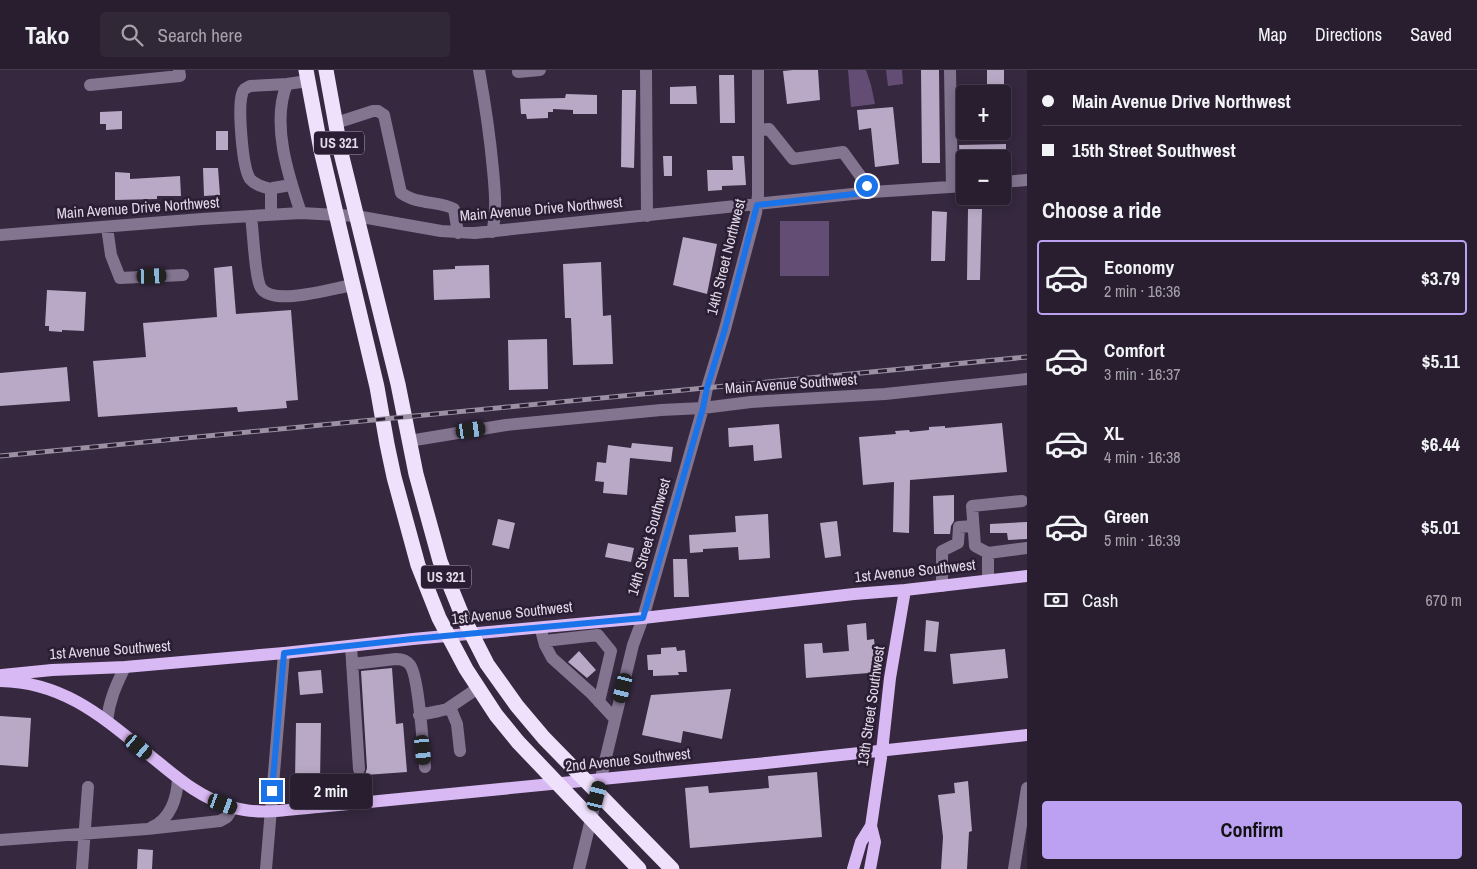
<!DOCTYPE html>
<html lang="en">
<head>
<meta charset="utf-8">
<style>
	:root { --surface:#281e2f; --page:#302737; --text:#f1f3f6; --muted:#a5a2aa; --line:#443c4b; --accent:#bca0f2 }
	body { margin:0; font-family:"Archivo Narrow",sans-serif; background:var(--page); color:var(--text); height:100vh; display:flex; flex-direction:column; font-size:19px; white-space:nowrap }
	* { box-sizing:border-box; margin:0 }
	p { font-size:16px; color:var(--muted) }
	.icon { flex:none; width:28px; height:28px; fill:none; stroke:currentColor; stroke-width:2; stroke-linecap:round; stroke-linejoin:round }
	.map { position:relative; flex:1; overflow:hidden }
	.panel { display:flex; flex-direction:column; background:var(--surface); width:450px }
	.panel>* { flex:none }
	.hud { display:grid; align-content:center; height:110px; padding:0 15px; background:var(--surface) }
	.buttons { position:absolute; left:956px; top:15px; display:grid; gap:10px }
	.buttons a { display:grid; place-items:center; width:55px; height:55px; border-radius:5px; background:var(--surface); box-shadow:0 2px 12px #0003,0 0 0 1px var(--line); font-size:25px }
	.end { position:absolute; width:22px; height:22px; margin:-11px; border:6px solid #1a73e8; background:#fff; box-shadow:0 0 0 2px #fff }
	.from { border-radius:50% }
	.bubble { position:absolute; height:35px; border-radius:5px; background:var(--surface); box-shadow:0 2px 12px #0003,0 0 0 1px var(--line); font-size:16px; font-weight:700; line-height:35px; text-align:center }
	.car { position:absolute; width:15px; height:30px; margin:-15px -8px; border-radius:6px; box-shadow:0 0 4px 1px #0007; background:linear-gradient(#222 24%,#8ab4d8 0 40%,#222 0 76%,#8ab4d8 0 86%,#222 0) }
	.hud b { display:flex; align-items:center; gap:18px; height:48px; font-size:19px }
	.hud b+b { border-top:1px solid var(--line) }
	.hud i { width:12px; height:12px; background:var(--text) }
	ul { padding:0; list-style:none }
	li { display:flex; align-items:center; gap:15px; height:75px; margin:0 10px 8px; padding:0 5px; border:2px solid transparent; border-radius:5px }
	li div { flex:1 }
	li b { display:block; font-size:19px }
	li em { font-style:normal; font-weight:700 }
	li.on { border-color:var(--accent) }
	li>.icon { width:45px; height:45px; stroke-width:1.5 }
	h2 { padding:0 15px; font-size:22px; line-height:60px }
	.pay { display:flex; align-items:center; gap:12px; height:55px; padding:0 15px; font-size:19px }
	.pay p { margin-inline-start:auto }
	.cta { display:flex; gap:10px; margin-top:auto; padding:10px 15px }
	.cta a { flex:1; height:58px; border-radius:5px; background:var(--accent); color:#111; font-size:20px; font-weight:700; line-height:58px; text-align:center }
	header { display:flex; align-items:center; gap:30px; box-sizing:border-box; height:70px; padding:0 25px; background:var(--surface); border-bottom:1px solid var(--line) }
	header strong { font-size:24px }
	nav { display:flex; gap:28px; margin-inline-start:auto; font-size:18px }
	.search { width:350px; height:45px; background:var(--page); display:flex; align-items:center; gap:12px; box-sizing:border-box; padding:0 18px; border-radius:5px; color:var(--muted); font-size:19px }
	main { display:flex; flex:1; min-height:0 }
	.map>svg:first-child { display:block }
</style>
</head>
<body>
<header>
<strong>Tako</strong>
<div class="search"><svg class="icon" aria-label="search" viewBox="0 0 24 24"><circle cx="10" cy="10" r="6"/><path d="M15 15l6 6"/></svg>Search here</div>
<nav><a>Map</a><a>Directions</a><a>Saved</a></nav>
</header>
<main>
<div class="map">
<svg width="1027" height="799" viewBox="0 0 1027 799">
	<rect width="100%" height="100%" fill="#35283f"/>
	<path fill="#634d74" d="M848 0H866L871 15 875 34 851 37Z
		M886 0H902L903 14 888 16Z
		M780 151H829V206H780Z"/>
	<path fill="#b9a9c6" d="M793 0H818L820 30 787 34 783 1Z
		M921 0H939L940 93H922Z
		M987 0H1004V24H987Z
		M719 5H734L735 53H720Z
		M696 16 697 34H670V17Z
		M622 20H636L634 98 621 97Z
		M566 24 597 25V44H573V40L553 39V42H548V48L527 49 526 44H521L520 29 565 28Z
		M893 37 899 94 875 97 871 58 859 60 857 40Z
		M122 41V59L106 60V54H100V42Z
		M216 61H228V80H216Z
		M1006 74V89H960L959 75Z
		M663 86H672V106H664Z
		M732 86H744L746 115 722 116V120L708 121 707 100H733Z
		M203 98H218L220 125 204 126Z
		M115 102 130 103V109L180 106 181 126H157V129L115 130Z
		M968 139H982L980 210H967Z
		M932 141 947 142 945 191H931Z
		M683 167 717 174 707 224 673 215Z
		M601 192 603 246 611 245 613 294 573 295 571 248H565L563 194Z
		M489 195 490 228 434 230 433 200 455 199V196Z
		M232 196 236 244 291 240 298 330 286 331 287 338 238 342 237 337 98 347 93 291 146 287 143 253 217 247 214 198Z
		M47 220 86 222 84 261 62 260V262L49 261V256H45Z
		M547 269 548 319 509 320 508 270Z
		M67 297 70 331 0 336V303Z
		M1002 353 1007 402 910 410 909 463 893 462 894 412 863 415 859 367 896 364 895 361 909 360 910 362 929 360V357L945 356V358Z
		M779 354 782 388 754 391 753 375 729 377 728 358Z
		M632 373 673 377 671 392 630 388 627 425 603 423 604 412 595 411 597 392 606 393 608 375 631 378Z
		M954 425V451L951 456 950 464H934L933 426Z
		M768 444 770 488 739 490 738 477 703 479V482L690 483 689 465 736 462 735 446Z
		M498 449 515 453 509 479 492 475Z
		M837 451 841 486 825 488 820 453Z
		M1027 452V469L1008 470 1007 463H990V454Z
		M608 473 634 478 631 492 605 487Z
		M673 489H687L689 527H674Z
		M926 550 939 552 936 582 924 581Z
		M866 553 867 570 874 569 875 578H879L881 602 806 608 804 574 822 573 823 583 849 581 847 555Z
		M676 577 677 581 685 580 687 602H678L679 605 653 606V600H648L647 585 661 584V578Z
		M1005 579 1008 608 953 614 950 584Z
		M579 581 596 600 587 608 568 592Z
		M392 598 396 654 403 653 407 702 365 705 367 698 361 601Z
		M321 600 323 623 300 625 298 602Z
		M731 619 722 669 683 661 681 673 642 665 651 625Z
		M0 646 31 648 28 697 0 695Z
		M296 653H321L320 711 295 710Z
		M817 702 822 767 690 778 685 718 708 716 709 723 769 718 768 706Z
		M968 711 972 761 969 762 967 799H941L943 767 938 725 955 723 954 713Z
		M138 779 153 780 152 799H137Z"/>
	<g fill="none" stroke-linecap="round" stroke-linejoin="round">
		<path stroke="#837490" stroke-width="12" d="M479 0C485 33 490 67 493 100 495 121 497 143 492 162
			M646 0 647 146
			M950 0 952 117
			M518 2 540 0
			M90 15 180 6 179 0
			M336 53 373 41H378L384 45 401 123C407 127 414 130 421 131 433 134 443 133 454 139L458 163
			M758 60 769 59 793 89 843 82 872 122
			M1002 112 1027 110
			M271 119C263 117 255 115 250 109 242 97 238 38 242 24 243 19 246 18 250 16L287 14
			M301 143C288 105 271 53 287 14L308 11
			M271 145V119L273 118 291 115
			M251 146C253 160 255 209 261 218 273 237 334 218 353 215
			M107 157 111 185 120 208 183 205
			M0 165 202 149 301 143 356 146 441 161 475 163 872 122 965 116
			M409 371 506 355 661 340 703 338 751 332 885 324 1027 309
			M988 483 975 476 972 436 1022 431
			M988 510V483L1027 478
			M942 516V481L958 473 959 457 973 456
			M542 564 545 575 552 588 591 623 615 649
			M544 571 598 565 611 581 599 632
			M351 576 359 699
			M352 594 396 589C402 589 407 591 410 595 419 606 423 679 425 697
			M450 637 457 654 460 681
			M419 645 439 641 447 639 478 618
			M107 651C109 631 116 615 125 597
			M152 757C171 749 177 727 178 709
			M0 770 147 759 220 751 227 747 233 738
			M82 799 88 717
			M266 799 284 583
			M579 799 633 575 643 548 703 338 707 318 725 259 756 143 758 125V0
			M1014 799 1027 718"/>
		<path stroke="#d9b9f3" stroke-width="12" d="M2 605 52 600 125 597 284 583 413 569 643 548 854 524 905 520 1027 506
			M0 611C68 612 108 652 158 692 181 711 203 729 232 737 259 746 291 739 318 737L766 693 1027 665
			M853 799 861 772 871 756
			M870 799 875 772 871 756 882 681 890 608 905 520"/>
		<path stroke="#efe0fc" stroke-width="15" d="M306 0 321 80 377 317 387 374 394 407 418 495 439 548 466 599 496 645 518 672 639 799
			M326 0 341 83 398 314 416 404 440 491 462 545 487 594 517 636 544 668 672 799"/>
		<defs>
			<path id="rail" d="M0 386 1027 287"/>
		</defs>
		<use href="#rail" stroke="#9b91a3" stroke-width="5"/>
		<use href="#rail" stroke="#2b1e34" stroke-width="3" stroke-dasharray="9" stroke-linecap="butt"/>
	</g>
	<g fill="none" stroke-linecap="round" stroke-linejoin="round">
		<path stroke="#1a73e8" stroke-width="6" d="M272 721 284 583 412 569 643 548 703 338 707 318 725 259 757 135 872 122 867 116"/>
	</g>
	<g text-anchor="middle" stroke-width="5" stroke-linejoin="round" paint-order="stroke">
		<g fill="#2b1e34" stroke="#aaa1b2" stroke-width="1">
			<rect x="314" y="61.5" width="50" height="23" rx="4"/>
			<rect x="421" y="495.5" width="50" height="23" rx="4"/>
		</g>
		<g font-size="14" font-weight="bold" fill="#e1d9e8">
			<text x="339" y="78">US 321</text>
			<text x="446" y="512">US 321</text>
		</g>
		<g font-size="15" fill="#e1d9e8" stroke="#2b1e34">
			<text transform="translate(138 138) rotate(-4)" y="5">Main Avenue Drive Northwest</text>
			<text transform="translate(541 139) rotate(-5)" y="5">Main Avenue Drive Northwest</text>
			<text transform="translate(726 187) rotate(-76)" y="5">14th Street Northwest</text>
			<text transform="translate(791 314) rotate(-4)" y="5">Main Avenue Southwest</text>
			<text transform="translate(649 467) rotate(-74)" y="5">14th Street Southwest</text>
			<text transform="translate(915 501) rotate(-6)" y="5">1st Avenue Southwest</text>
			<text transform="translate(512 543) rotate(-6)" y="5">1st Avenue Southwest</text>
			<text transform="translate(110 580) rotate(-4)" y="5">1st Avenue Southwest</text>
			<text transform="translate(871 636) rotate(-82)" y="5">13th Street Southwest</text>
			<text transform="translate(628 690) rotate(-6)" y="5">2nd Avenue Southwest</text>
		</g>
	</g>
</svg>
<div class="buttons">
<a>+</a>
<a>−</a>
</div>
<i class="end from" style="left:867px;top:116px"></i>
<i class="end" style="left:272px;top:721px"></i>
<div class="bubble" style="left:290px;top:704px;width:82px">2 min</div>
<i class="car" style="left:152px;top:206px;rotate:88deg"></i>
<i class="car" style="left:471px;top:360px;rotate:82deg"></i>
<i class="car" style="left:623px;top:618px;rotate:194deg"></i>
<i class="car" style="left:139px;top:677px;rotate:130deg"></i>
<i class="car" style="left:423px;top:680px;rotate:174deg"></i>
<i class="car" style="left:597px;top:726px;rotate:14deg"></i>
<i class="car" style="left:223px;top:734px;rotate:110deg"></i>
</div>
<section class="panel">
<div class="hud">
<b><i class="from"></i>Main Avenue Drive Northwest</b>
<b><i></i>15th Street Southwest</b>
</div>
<h2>Choose a ride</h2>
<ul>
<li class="on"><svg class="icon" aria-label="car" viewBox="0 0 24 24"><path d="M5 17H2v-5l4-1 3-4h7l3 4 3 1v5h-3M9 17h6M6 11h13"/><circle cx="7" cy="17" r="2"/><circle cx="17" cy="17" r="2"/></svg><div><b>Economy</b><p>2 min · 16:36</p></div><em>$3.79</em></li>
<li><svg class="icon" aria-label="car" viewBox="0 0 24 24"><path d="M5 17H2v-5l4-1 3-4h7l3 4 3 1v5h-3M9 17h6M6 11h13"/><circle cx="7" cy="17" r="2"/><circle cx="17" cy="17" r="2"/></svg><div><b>Comfort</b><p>3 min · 16:37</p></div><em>$5.11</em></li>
<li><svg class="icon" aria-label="car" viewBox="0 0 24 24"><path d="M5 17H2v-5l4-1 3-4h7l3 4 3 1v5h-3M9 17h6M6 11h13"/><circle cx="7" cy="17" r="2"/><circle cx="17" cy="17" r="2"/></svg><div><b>XL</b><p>4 min · 16:38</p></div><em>$6.44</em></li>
<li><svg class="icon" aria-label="car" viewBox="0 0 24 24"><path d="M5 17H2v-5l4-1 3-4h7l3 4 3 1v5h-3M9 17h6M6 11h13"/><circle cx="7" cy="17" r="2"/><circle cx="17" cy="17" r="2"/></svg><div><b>Green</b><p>5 min · 16:39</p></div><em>$5.01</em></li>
</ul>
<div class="pay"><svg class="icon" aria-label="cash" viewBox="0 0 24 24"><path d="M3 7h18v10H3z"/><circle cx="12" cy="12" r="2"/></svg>Cash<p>670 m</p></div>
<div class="cta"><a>Confirm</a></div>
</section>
</main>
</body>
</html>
